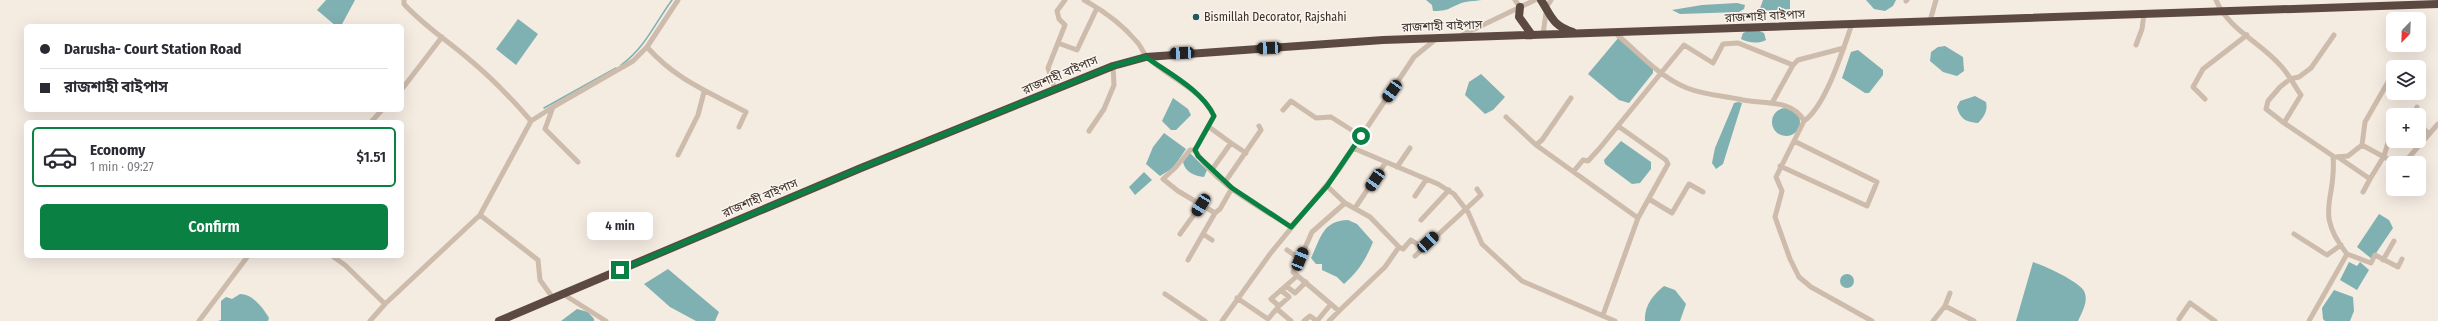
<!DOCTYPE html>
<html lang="en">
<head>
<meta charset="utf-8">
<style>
	:root { --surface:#fff; --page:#f2f2f3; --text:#2b2b33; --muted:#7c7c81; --line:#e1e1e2; --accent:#0b8043 }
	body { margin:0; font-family:"Fira Sans Condensed","Noto Sans Bengali",sans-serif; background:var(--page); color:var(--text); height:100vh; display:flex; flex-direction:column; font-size:15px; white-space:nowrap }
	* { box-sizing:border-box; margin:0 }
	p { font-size:13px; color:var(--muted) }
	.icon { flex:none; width:22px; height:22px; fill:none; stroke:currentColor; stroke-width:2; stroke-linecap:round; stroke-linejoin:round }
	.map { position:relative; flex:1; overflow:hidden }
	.details { position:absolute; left:24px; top:120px; width:380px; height:138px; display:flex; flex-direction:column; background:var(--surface); border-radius:6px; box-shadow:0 4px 16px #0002 }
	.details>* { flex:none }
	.hud { position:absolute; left:24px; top:24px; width:380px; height:88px; border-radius:6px; box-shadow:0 4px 16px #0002; display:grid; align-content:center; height:88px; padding:0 16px; background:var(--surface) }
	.needle { width:26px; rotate:203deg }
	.buttons { position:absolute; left:2386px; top:12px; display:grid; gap:8px }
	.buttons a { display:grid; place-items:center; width:40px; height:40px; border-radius:6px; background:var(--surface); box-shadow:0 4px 16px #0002; font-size:20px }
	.end { position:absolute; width:18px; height:18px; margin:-9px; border:5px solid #0b8043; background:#fff; box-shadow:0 0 0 2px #fff }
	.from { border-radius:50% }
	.bubble { position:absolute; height:28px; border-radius:6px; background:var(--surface); box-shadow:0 4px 16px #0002; font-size:13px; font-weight:600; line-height:28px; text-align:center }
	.car { position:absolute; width:12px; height:24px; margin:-12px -6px; border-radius:5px; box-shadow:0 0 3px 1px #0007; background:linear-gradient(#222 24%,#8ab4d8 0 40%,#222 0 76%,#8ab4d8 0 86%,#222 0) }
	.hud b { display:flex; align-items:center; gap:14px; height:38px; font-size:15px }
	.hud b+b { border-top:1px solid var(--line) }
	.hud i { width:10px; height:10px; background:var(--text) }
	ul { padding:7px 0 0; list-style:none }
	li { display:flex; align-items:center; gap:12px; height:60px; margin:0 8px 6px; padding:0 8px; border:2px solid var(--line); border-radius:6px }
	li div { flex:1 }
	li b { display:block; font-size:15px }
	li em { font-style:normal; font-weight:600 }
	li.on { border-color:var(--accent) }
	li>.icon { width:36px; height:36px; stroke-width:1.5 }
	.primary-button { display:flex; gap:8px; margin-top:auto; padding:8px 16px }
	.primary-button a { flex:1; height:46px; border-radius:6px; background:var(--accent); color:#fff; font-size:16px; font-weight:600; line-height:46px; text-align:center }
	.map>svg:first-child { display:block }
</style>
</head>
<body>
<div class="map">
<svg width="2438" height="321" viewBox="0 0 2438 321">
	<rect width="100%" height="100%" fill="#f4ebe1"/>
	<path fill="#7fb0b2" d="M326 0H355L341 26H336L317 10Z
		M1426 0H1482C1475 1 1465 1 1459 4 1447 9 1448 11 1433 11L1432 5Z
		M1763 0H1790V9L1759 11Z
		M1866 0H1896L1893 6 1885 11 1874 9Z
		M1737 3 1745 5 1744 9 1739 12 1680 14 1672 10 1702 5Z
		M518 19 538 34 516 65 496 49Z
		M1750 30H1757L1764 33 1766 40C1758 44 1749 43 1741 39L1743 33Z
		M1619 37 1653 67V73L1629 103 1619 100 1588 74Z
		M1945 46 1963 57 1964 71 1957 76 1943 72 1930 61 1931 52 1938 47Z
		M1858 50 1883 70V75L1869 93H1865L1842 78 1851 52Z
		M1481 74 1505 97 1493 110 1485 114 1465 95 1469 82Z
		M1975 96 1986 102C1988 111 1984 117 1978 123 1966 122 1960 119 1957 107L1960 101Z
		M1173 98 1188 109 1191 115 1176 130H1171L1162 121Z
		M1738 102 1742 103 1723 164 1716 169 1712 163 1715 148 1734 103Z
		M1772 122a14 14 0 1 1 28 0a14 14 0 1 1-28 0Z
		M1164 133 1186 149 1173 168 1160 176 1146 164 1153 147Z
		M1621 141 1651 162V169L1640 183 1632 184 1605 164 1604 160Z
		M1190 153 1207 170 1204 177C1195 176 1185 172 1183 162Z
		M1144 172 1152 180 1135 195 1129 187Z
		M2379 214 2389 220 2393 228 2372 259 2357 247Z
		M1348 220 1357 224 1373 242C1366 259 1358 272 1344 284L1337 277 1322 270V264H1316L1311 258C1321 238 1322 221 1348 220Z
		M2033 262C2045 266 2078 281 2084 291 2089 301 2082 312 2078 321H2016Z
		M2349 262 2357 266 2360 262 2369 270 2357 290 2340 280Z
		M668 269 719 312 715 321H696L670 307 644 284Z
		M1840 281a7 7 0 1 1 14 0a7 7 0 1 1-14 0Z
		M1664 286 1675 290 1686 304 1680 321H1645C1644 306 1653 295 1664 286Z
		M2334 290 2353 297 2354 311 2350 321H2325L2323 319 2322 308Z
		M240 294C253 294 263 308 269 318L268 321H218L221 320V301L226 297 232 299Z
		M577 309 588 312 594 319V321H561Z"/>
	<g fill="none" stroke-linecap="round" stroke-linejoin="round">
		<path stroke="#7fb0b2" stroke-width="1.5" d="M621 65C645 48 655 23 672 0
			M544 108 616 68"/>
		<path stroke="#cdbbac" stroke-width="5" d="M1084 0C1104 11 1122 24 1137 42 1141 46 1143 53 1147 57 1168 78 1201 88 1214 116L1195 150C1215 185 1259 206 1291 227
			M1515 0 1520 7
			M2216 0C2228 29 2260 42 2280 65 2288 73 2294 85 2301 95L2284 123 2333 156C2337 201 2313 211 2347 254L2309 321
			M1906 1 1907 0
			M1930 21 1936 0
			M1614 32C1637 51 1659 77 1687 88 1704 95 1725 96 1743 100 1763 104 1793 99 1804 121 1826 106 1843 49 1852 24
			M1543 34 1547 6 1551 0
			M1460 36 1535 0
			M1058 43 1077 50 1097 8
			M2136 45 2142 29 2144 14
			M647 47C676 80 709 92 746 112L739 127
			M402 89 442 37
			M1055 90 1048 68 1065 25 1059 19 1057 11 1065 0
			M2205 99 2193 87 2203 69 2247 35
			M1772 103 1793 65 1798 60 1844 48
			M553 107 545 129 578 162
			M1283 110 1291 101 1316 118 1331 117 1361 136
			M2414 115 2417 107
			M1506 117 1536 145 1542 140 1571 98
			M531 121 553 107 633 61 647 47 678 0
			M1804 121 1776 177 1782 191 1775 217 1790 259 1799 277 1811 287 1872 321
			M371 122 382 110
			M2284 123 2266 109 2268 101 2280 87 2290 79 2299 77 2311 68 2334 35
			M2419 124 2429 134
			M1209 127 1231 143 1211 171
			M1089 131 1104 109 1114 85 1113 66
			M1231 143 1246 153
			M1536 145 1638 218
			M2362 145 2365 122 2388 82
			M1353 148 1438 184 1454 194 1468 212 1482 244 1522 281 1615 321
			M1195 150H1190L1175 168 1163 179 1178 191 1215 213
			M678 155 698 115 704 92
			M2336 157 2348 156 2362 145 2395 163
			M2338 157 2370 179 2384 156 2393 126
			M2404 163 2438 124
			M1780 166 1867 206 1877 182 1794 141
			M1397 167 1410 148
			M1574 171 1583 160 1588 161 1599 149 1684 45 1713 63 1723 44 1738 43 1793 65
			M1225 182 1261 130 1259 126
			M2363 192 2370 179
			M1415 196 1426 180
			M1649 199 1672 213 1689 184 1703 192
			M1355 208 1386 162
			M480 215 538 260 540 280 553 298
			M1421 220 1449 190
			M1180 234 1201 205
			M1203 234 1212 240
			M2294 234 2327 255 2341 245
			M1399 247 1403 249 1411 240 1422 247
			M1287 250 1300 259 1312 232 1345 203
			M2347 254 2371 263 2375 255 2398 267 2402 259
			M332 256 345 265 385 304
			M1415 256 1481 195 1477 189
			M1300 259 1293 272 1339 311 1385 267 1399 247 1370 217 1345 203 1327 186
			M1188 260 1215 213 1220 209 1232 188
			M2383 260 2394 241
			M1286 286 1295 293 1306 282
			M563 294 606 321
			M1165 294 1205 321
			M1237 298 1268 319 1279 306 1271 299 1297 276
			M1279 306 1289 297 1281 290
			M1945 306 1974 321
			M1277 309 1291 321
			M1603 315 1638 218 1668 164 1666 160 1618 126
			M2179 319 2190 303 2215 321
			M199 321 248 256
			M370 321 385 304 480 215 531 121C512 99 493 79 470 60 448 41 424 26 404 4V0
			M1222 321 1270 254 1338 171 1414 57 1436 39
			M1304 321 1310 316 1317 321 1331 304
			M1329 321 1339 311
			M1933 321 1945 306 1950 293"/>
		<path stroke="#5c4a42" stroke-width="8" d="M1541 0C1552 17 1552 25 1573 32
			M1520 7 1519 17 1532 35
			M499 321 861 168 1113 66 1146 57 1383 40 2438 4"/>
	</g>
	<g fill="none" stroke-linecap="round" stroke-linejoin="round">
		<path stroke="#0b8043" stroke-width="5" d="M620 270 861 168 1113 66 1146 57C1168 73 1202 90 1214 116L1195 150 1198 156 1232 188 1291 227 1327 186 1361 136"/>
	</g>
	<circle fill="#1f5a5e" stroke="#fbf5ee" stroke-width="1.5" cx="1196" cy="17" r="4"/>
	<g text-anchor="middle" stroke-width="3" stroke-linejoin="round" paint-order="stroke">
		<g font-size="12" fill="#3b302b" stroke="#fbf5ee">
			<text transform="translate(1765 16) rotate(-3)" y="4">রাজশাহী বাইপাস</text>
			<text transform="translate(1442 26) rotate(-2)" y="4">রাজশাহী বাইপাস</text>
			<text transform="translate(1060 75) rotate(-23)" y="4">রাজশাহী বাইপাস</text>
			<text transform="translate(760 198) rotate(-23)" y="4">রাজশাহী বাইপাস</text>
		</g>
		<g font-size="12" fill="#3b302b" stroke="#fbf5ee" text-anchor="start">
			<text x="1204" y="21">Bismillah Decorator, Rajshahi</text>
		</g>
	</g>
</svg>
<div class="buttons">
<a><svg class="needle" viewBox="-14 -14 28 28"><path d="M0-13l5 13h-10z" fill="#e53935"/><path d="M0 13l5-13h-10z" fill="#7c7c81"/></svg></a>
<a><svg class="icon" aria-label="layers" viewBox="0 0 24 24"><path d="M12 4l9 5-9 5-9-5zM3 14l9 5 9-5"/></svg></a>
<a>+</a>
<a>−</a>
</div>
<i class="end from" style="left:1361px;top:136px"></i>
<i class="end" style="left:620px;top:270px"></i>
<div class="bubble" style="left:587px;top:212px;width:66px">4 min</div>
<i class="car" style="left:1269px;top:48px;rotate:267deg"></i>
<i class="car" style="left:1182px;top:53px;rotate:267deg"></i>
<i class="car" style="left:1392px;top:91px;rotate:215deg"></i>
<i class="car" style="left:1375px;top:180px;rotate:214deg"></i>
<i class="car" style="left:1201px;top:205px;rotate:212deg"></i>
<i class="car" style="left:1428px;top:242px;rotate:47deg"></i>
<i class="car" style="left:1300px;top:259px;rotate:22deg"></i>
<div class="hud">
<b><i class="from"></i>Darusha- Court Station Road</b>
<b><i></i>রাজশাহী বাইপাস</b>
</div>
<section class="details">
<ul>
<li class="on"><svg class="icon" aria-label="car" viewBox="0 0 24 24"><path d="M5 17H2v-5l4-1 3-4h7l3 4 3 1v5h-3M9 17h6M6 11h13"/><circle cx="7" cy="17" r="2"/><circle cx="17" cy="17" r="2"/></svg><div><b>Economy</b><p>1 min · 09:27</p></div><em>$1.51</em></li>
</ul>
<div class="primary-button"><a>Confirm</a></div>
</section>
</div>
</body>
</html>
